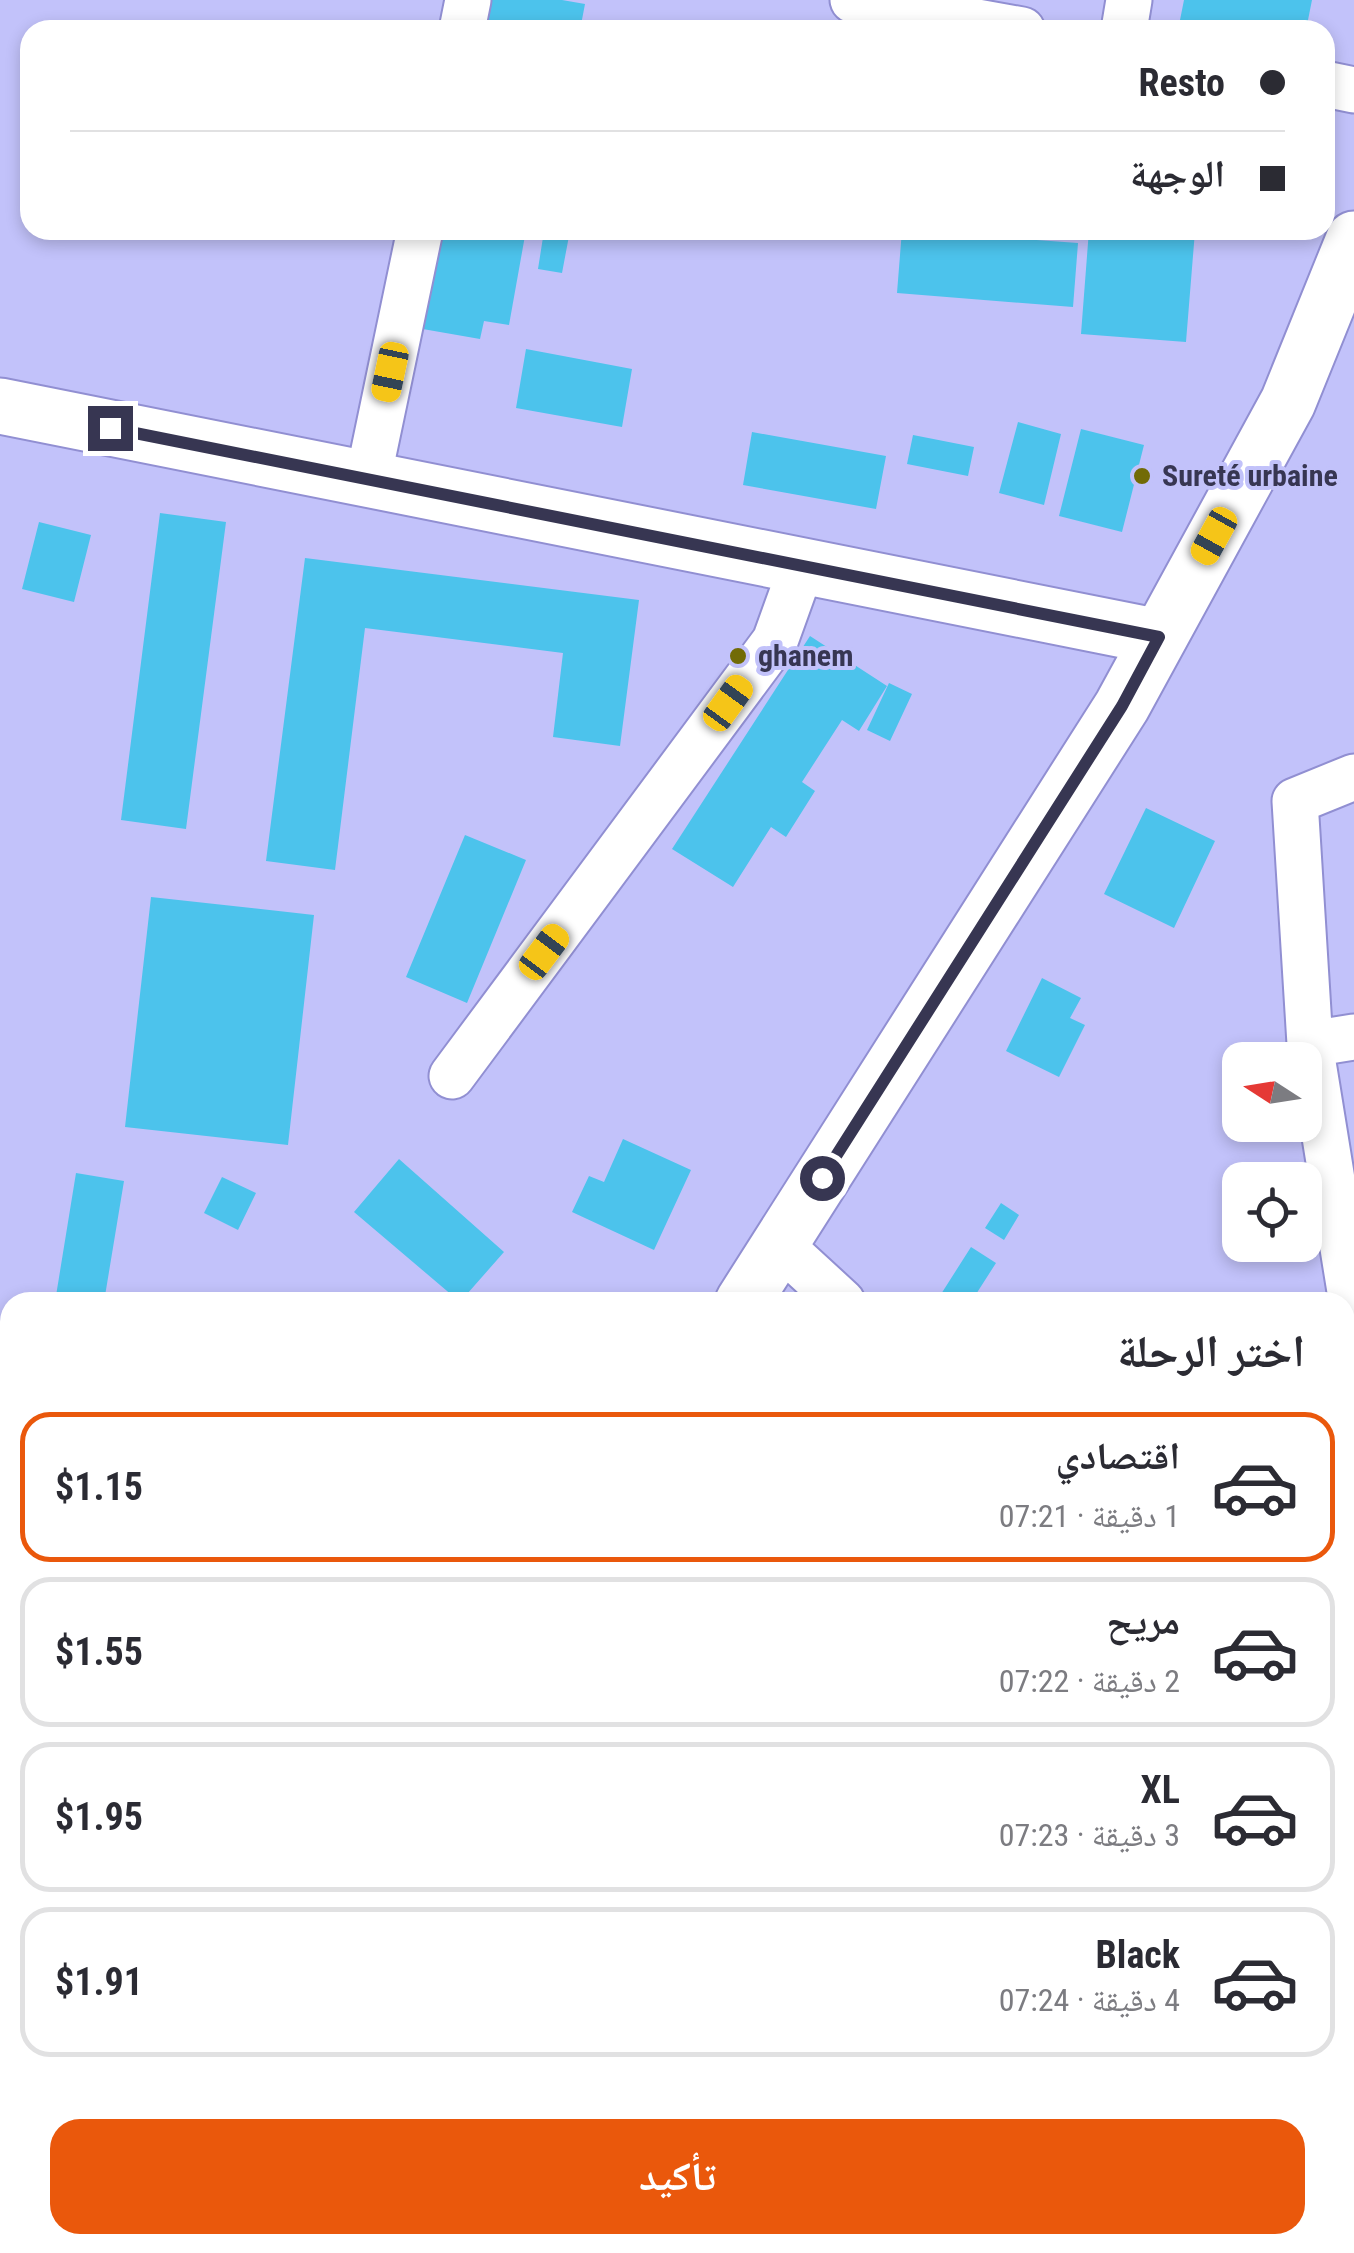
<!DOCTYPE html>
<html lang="ar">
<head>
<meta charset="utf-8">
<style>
	:root { --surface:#fff; --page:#f2f2f3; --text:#2b2b33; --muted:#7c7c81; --line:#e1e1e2; --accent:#ea580c }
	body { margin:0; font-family:"Roboto Condensed","Noto Naskh Arabic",sans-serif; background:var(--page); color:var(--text); direction:rtl; height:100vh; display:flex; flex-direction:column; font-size:38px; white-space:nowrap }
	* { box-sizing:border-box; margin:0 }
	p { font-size:32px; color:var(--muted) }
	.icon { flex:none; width:55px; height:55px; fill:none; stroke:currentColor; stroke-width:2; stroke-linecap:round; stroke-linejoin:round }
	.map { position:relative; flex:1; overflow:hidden; direction:ltr }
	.side { position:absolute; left:0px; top:1292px; width:1355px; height:962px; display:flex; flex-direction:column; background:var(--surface); border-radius:30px 30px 0 0; box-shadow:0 5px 15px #0003; direction:rtl }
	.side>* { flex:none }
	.hud { position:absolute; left:20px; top:20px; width:1315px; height:220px; border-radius:30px; box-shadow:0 5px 15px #0003; direction:rtl; display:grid; align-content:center; height:220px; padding:0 50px; background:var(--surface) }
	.needle { width:65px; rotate:282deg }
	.buttons { position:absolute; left:1222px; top:1042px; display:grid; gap:20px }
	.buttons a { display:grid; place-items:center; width:100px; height:100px; border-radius:20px; background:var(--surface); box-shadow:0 5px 15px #0003; font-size:50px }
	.end { position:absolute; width:45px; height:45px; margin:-22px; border:12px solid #373652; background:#fff; box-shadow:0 0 0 5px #fff }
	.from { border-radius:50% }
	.car { position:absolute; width:30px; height:60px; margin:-30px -15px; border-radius:12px; box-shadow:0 0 8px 2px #0007; background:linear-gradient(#f5c518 24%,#345 0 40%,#f5c518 0 76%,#345 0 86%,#f5c518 0) }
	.hud b { display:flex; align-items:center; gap:35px; height:95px; font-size:38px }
	.hud b+b { border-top:2px solid var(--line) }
	.hud i { width:25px; height:25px; background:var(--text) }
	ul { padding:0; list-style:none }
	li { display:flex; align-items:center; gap:30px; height:150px; margin:0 20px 15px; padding:0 30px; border:5px solid var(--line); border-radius:30px }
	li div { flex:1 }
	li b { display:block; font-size:38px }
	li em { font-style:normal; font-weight:700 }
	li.on { border-color:var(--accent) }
	li>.icon { width:90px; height:90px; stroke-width:1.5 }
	h2 { padding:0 50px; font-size:45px; line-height:120px }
	.button { display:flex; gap:20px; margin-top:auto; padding:20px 50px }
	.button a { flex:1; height:115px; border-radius:30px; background:var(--accent); color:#fff; font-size:40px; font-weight:700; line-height:115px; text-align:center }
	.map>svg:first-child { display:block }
</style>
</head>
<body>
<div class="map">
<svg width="1354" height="2253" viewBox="0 0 1354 2253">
	<rect width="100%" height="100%" fill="#c2c2fa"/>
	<path fill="#4cc3ec" d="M476 0H562L585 4 580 30H470Z
		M1184 0H1312L1306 30H1178Z
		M435 230H526L509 325 484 321 480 339 417 328Z
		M902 230 1078 243 1073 307 897 293Z
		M1052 230H1078L1077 239 1051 236Z
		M1089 230 1195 231 1186 342 1081 334Z
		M544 231 569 236 562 273 538 269Z
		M526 349 632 369 622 427 516 408Z
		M1018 422 1061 434 1044 505 999 493Z
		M1081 429 1144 445 1122 532 1059 516Z
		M752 432 886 456 876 509 743 485Z
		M913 435 974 447 968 476 907 464Z
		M160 513 226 522 186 829 121 820Z
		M39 522 91 535 74 602 22 589Z
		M305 558 639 600 620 746 553 737 563 653 365 628 335 870 266 861Z
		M810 636 887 686 859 731 842 720 802 782 815 791 786 837 771 827 733 887 672 849Z
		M889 683 912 694 890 741 867 730Z
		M1146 808 1215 841 1174 928 1104 894Z
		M465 835 526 860 467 1003 406 977Z
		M151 897 314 915 288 1145 125 1127Z
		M1042 978 1081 998 1070 1018 1085 1025 1059 1077 1006 1051Z
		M623 1139 691 1170 654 1250 572 1212 589 1176 604 1182Z
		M399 1159 504 1252 460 1302 354 1212Z
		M76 1173 124 1181 104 1302H55Z
		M222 1177 256 1193 238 1230 204 1213Z
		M1001 1203 1019 1215 1004 1240 985 1228Z
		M971 1247 996 1263 971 1302H936Z
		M1345 1430 1352 1462 1345 1463Z
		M1345 1785 1354 1792V1853L1345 1864Z
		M1345 1928 1354 1933V1961L1345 1977Z
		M1354 2177V2227L1345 2220V2188Z
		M383 2245H462L458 2253H379Z
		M574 2245H668L664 2253H570Z
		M709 2245H745L757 2253H704Z"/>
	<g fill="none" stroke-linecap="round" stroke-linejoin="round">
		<defs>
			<path id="minor" d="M853 0 1022 30
				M462 30 468 0
				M1124 30 1129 0
				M1325 84 1354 90
				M368 479 420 230
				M1354 777 1295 801 1310 1044 1354 1316
				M1310 1044 1354 1037
				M452 1076 775 641 802 566
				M780 1245 842 1302
				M1345 1761 1354 1769"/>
			<path id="tertiary" d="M0 406 1159 637"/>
			<path id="primary" d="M743 1302 1122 706 1288 402 1354 239
				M143 2253 148 2245"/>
		</defs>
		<use href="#minor" stroke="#918fd2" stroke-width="49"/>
		<use href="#tertiary" stroke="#918fd2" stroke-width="59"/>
		<use href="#primary" stroke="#918fd2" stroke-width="59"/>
		<use href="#minor" stroke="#fff" stroke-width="45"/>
		<use href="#tertiary" stroke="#fff" stroke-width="55"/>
		<use href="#primary" stroke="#fff" stroke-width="55"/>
	</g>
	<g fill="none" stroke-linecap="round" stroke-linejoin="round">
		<path stroke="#373652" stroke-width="12" d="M110 428 1159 637 1122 706 822 1178"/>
	</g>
	<g fill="#726b06" stroke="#c2c2fa" stroke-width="4">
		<circle cx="1142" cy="476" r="10"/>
		<circle cx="738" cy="656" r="10"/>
	</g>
	<g text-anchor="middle" stroke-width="8" stroke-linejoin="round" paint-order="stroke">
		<g font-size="30" font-weight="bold" fill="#373652" stroke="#c2c2fa" text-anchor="start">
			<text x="1162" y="486">Sureté urbaine</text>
			<text x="758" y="666">ghanem</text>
		</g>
	</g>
</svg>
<div class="buttons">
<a><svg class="needle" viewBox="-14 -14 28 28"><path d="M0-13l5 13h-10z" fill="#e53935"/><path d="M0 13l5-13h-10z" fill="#7c7c81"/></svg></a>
<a><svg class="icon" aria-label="locate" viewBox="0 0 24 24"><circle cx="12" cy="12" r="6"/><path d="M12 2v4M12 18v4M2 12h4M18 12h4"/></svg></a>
</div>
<i class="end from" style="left:822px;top:1178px"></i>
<i class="end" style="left:110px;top:428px"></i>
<i class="car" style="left:390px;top:372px;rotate:192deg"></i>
<i class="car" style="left:1214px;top:536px;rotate:209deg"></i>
<i class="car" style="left:728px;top:703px;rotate:36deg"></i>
<i class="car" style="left:544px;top:952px;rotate:37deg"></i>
<div class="hud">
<b><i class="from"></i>Resto</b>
<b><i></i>الوجهة</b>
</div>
<section class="side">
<h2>اختر الرحلة</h2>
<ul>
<li class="on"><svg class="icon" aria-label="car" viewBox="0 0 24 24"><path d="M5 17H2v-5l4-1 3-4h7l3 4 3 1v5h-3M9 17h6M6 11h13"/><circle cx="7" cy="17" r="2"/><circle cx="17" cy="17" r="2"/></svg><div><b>اقتصادي</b><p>1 دقيقة · 07:21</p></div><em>$1.15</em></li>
<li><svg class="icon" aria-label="car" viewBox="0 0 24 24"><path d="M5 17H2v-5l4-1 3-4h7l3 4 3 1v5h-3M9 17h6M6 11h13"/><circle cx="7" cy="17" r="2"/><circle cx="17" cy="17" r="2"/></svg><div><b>مريح</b><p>2 دقيقة · 07:22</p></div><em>$1.55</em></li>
<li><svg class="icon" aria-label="car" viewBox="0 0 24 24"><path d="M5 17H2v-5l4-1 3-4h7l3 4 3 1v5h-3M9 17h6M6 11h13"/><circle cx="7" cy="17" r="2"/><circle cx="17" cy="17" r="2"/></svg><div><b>XL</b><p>3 دقيقة · 07:23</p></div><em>$1.95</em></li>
<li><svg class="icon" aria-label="car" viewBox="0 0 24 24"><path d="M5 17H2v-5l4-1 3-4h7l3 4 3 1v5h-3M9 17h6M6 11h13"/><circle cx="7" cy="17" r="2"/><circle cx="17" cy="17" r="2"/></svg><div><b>Black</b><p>4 دقيقة · 07:24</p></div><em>$1.91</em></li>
</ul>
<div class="button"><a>تأكيد</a></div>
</section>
</div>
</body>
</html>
